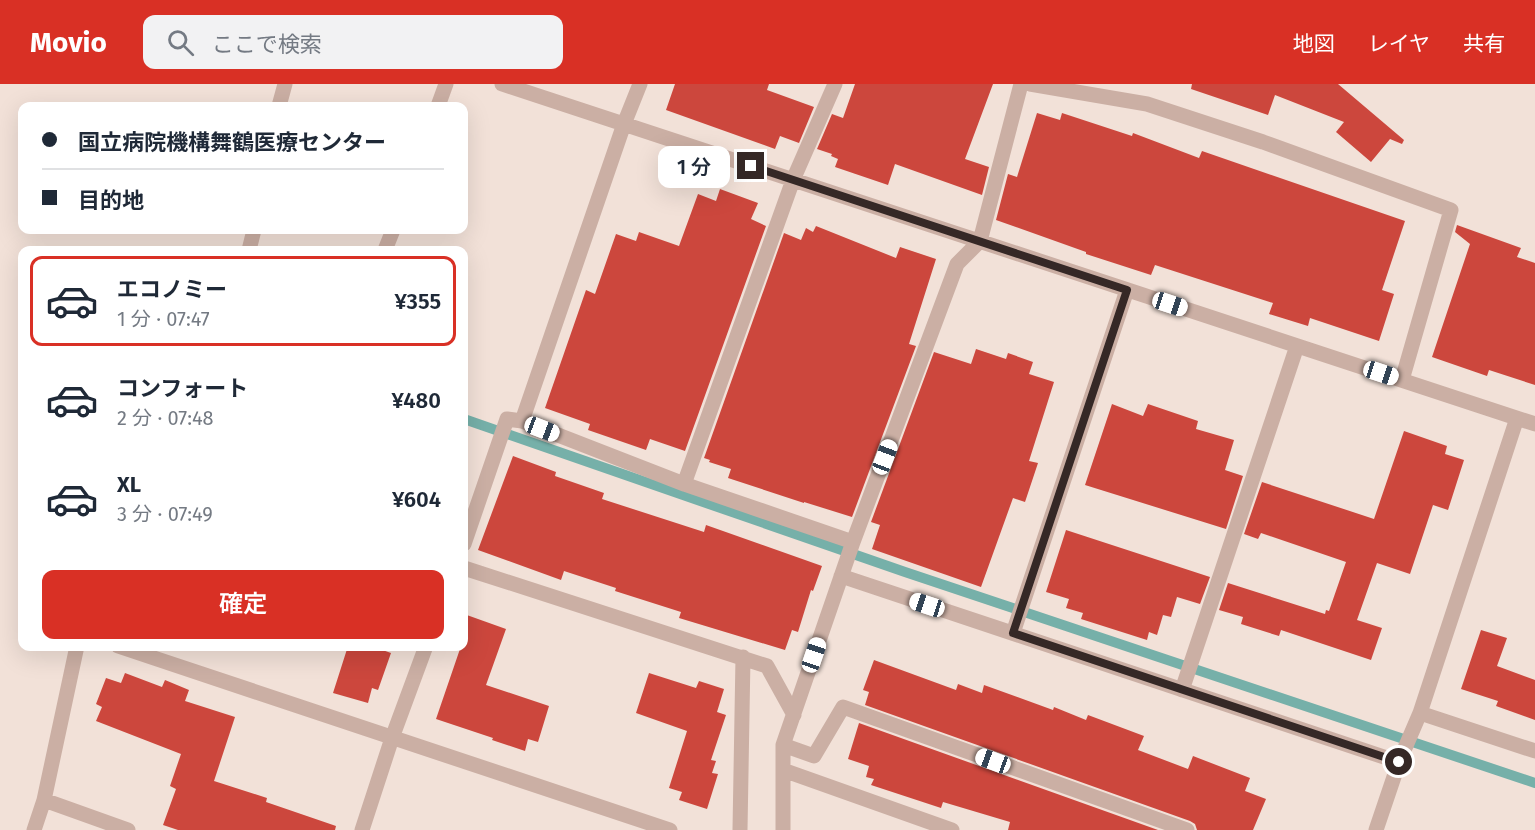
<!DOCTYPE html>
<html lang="ja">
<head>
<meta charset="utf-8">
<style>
	:root { --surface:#fff; --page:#f2f2f3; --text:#1f2937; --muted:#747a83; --line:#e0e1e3; --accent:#d93025 }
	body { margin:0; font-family:"Fira Sans","Noto Sans JP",sans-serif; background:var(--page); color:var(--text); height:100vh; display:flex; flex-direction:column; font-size:22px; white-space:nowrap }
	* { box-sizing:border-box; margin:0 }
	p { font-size:20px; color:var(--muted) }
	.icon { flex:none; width:33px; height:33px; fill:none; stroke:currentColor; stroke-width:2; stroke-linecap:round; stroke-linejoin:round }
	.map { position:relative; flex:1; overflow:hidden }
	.details { position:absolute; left:18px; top:162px; width:450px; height:405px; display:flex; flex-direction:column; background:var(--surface); border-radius:12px; box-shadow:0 6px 24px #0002 }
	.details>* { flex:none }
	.top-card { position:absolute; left:18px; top:18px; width:450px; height:132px; border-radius:12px; box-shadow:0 6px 24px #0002; display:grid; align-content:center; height:132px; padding:0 24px; background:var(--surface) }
	.end { position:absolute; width:27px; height:27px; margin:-14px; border:8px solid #352826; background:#fff; box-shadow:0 0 0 3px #fff }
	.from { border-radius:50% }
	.bubble { position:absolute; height:42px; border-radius:12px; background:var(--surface); box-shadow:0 6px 24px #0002; font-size:20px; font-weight:600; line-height:42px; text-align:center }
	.car { position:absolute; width:18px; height:36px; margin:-18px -9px; border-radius:8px; box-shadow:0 0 4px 2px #0007; background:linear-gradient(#fff 24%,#345 0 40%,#fff 0 76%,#345 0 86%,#fff 0) }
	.top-card b { display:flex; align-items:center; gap:21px; height:57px; font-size:22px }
	.top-card b+b { border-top:2px solid var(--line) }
	.top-card i { width:15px; height:15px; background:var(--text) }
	ul { padding:10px 0 0; list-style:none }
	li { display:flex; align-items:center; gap:18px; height:90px; margin:0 12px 9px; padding:0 12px; border:3px solid transparent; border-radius:12px }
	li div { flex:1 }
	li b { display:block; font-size:22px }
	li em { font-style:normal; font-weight:600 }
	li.active { border-color:var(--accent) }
	li>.icon { width:54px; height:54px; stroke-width:1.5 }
	.button { display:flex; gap:12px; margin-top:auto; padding:12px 24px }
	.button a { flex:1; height:69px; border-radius:12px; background:var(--accent); color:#fff; font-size:24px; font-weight:600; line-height:69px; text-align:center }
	header { display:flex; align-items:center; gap:36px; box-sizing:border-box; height:84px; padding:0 30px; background:var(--accent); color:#fff }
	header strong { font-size:28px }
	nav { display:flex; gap:33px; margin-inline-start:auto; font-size:21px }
	.search { width:420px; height:54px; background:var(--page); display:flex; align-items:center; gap:15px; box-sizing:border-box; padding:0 21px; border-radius:12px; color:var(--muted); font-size:22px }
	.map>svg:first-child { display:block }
</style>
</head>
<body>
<header>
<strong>Movio</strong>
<div class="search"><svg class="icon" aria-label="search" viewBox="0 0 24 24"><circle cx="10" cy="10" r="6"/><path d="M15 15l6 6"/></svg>ここで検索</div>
<nav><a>地図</a><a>レイヤ</a><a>共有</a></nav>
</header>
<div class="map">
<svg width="1535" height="746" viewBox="0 0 1535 746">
	<rect width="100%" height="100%" fill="#f2e1d8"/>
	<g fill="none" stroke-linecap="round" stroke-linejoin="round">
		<path stroke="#76b0a9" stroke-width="10" d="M464 335 905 488 1535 699"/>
	</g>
	<path fill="#cc473d" d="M675 0H769L767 6 814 23 799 59 780 52 775 65 666 26Z
		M855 0H993L965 75 989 83 982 111 895 80 888 101 835 83 838 75 831 72 832 70 817 65 832 30 843 34Z
		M1192 0H1338L1404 56 1402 60 1390 55 1371 78 1336 48 1344 38 1275 11 1268 31 1191 5Z
		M1037 29 1060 36 1062 29 1132 52 1133 49 1199 74 1202 67 1405 137 1382 206 1394 210 1379 257 1310 234 1308 242 1269 230 1273 219 1155 181 1151 191 1086 170V168L996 136 1008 90 1017 93Z
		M720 105 758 119 751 135 766 142 685 367 650 355 646 366 588 346 590 340 545 324 586 206 595 210 616 150 636 157 639 148 679 162 698 110 716 117Z
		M1457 141 1521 164 1517 173 1535 179V301L1489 286 1487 292 1432 273 1470 160 1455 148Z
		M816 142 896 174 900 163 936 175 909 260 916 262 852 433 804 418V419L728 394 731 385 709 378 710 376 704 374 784 149 801 156 806 144 813 148Z
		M976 265 1006 275 1008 269 1033 278 1029 290 1054 298 1029 377 1038 379 1025 418 1013 414 981 503 872 465 880 441 871 438 934 268 971 280Z
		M1112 320 1143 332 1148 320 1198 337 1196 345 1234 356 1225 386 1243 392 1226 445 1085 401Z
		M1404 347 1447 362 1445 370 1464 376 1448 426 1433 421 1410 490 1377 479 1357 536 1382 544 1371 576 1281 546 1279 552 1241 540 1243 533 1219 526 1228 499 1325 530 1326 526 1329 527 1346 478 1261 449 1258 455 1244 450 1262 398 1374 435Z
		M513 372 556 388 555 392 604 409 602 415 704 448 706 441 822 482 813 507 811 506 798 548 792 546 785 566 679 534 681 528 615 507 616 504 564 487 561 496 478 466Z
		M1066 446 1210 493 1200 520 1177 513 1171 533 1163 531 1157 551 1149 548 1147 556 1081 535 1083 529 1066 524 1069 515 1046 508Z
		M464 530 506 545 486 601 549 622 538 658 528 655 525 667 492 656 493 654 436 635 461 562H464Z
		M1481 546 1507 554 1497 582 1535 596V636L1496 622 1498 617 1461 605Z
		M348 562H371L391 569 378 606 372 604 368 619 333 609Z
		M874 576 956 606 958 600 982 609 984 601 1053 626 1054 623 1086 636 1088 631 1144 652 1138 666 1188 685 1193 672 1250 694 1245 707 1266 715 1253 746H1197L1195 740 1190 737 865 621 869 608 863 606Z
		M125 589 162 603 165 596 189 606 185 617 235 633 214 697 267 714 266 718 336 742 335 746H178L163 741 176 705 170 702 181 670 96 637 102 623 96 620 106 594 121 599Z
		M649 589 696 604 699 597 724 605 717 628 726 631 711 676 716 677 712 689 718 690 707 725 679 716 682 708 669 704 687 647 636 629Z
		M859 639 1158 746H1008L1010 738 943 718 941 724 871 701 874 695 866 693 869 682 848 675Z"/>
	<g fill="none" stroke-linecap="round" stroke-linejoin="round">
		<path stroke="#cbafa4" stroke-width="15" d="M502 0 1535 340
			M1030 0 1147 20 1263 58 1451 126 1402 296
			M279 22 285 0
			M438 22 446 0
			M249 166 254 146
			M385 166 393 146
			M522 337 624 40 640 0
			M684 400 853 458
			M464 460 507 335 522 337 684 400 793 96 835 0
			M464 484 767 582 794 631
			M841 492 1399 678
			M1013 549 1127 206
			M118 562 670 746
			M1182 606 1297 262
			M1420 629 1535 667
			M783 661 814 672 843 623 1187 746
			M783 686 952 746
			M44 716 128 746
			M34 746 44 716 77 562
			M362 746 392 654 426 562
			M740 746 743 573
			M783 746V661L853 458 957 180 980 157 1021 0
			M1376 746 1399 678 1420 629 1517 334"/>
	</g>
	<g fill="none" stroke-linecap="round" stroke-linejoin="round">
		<path stroke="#352826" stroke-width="8" d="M751 82 1127 206 1013 549 1399 678"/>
	</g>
</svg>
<i class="end from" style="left:1399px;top:678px"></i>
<i class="end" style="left:751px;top:82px"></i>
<div class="bubble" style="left:658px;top:62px;width:72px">1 分</div>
<i class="car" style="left:1170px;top:220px;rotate:108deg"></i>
<i class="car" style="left:1381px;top:289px;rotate:108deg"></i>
<i class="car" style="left:542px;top:345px;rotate:111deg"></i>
<i class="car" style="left:885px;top:373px;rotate:21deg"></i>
<i class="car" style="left:927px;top:521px;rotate:288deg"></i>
<i class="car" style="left:814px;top:571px;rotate:19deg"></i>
<i class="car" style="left:993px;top:677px;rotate:290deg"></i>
<div class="top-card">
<b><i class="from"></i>国立病院機構舞鶴医療センター</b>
<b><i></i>目的地</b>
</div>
<section class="details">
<ul>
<li class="active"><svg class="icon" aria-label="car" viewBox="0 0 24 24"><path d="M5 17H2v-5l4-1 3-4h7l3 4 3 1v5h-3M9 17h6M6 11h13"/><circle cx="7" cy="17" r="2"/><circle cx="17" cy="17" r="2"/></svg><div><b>エコノミー</b><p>1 分 · 07:47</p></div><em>¥355</em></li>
<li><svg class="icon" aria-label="car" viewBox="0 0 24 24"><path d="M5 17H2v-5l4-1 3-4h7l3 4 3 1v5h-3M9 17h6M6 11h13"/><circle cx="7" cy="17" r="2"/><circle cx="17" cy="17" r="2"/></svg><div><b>コンフォート</b><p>2 分 · 07:48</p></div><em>¥480</em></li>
<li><svg class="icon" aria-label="car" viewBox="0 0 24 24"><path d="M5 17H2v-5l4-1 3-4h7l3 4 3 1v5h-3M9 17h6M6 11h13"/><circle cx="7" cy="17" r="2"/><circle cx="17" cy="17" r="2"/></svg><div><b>XL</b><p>3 分 · 07:49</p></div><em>¥604</em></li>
</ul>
<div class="button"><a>確定</a></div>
</section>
</div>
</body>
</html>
